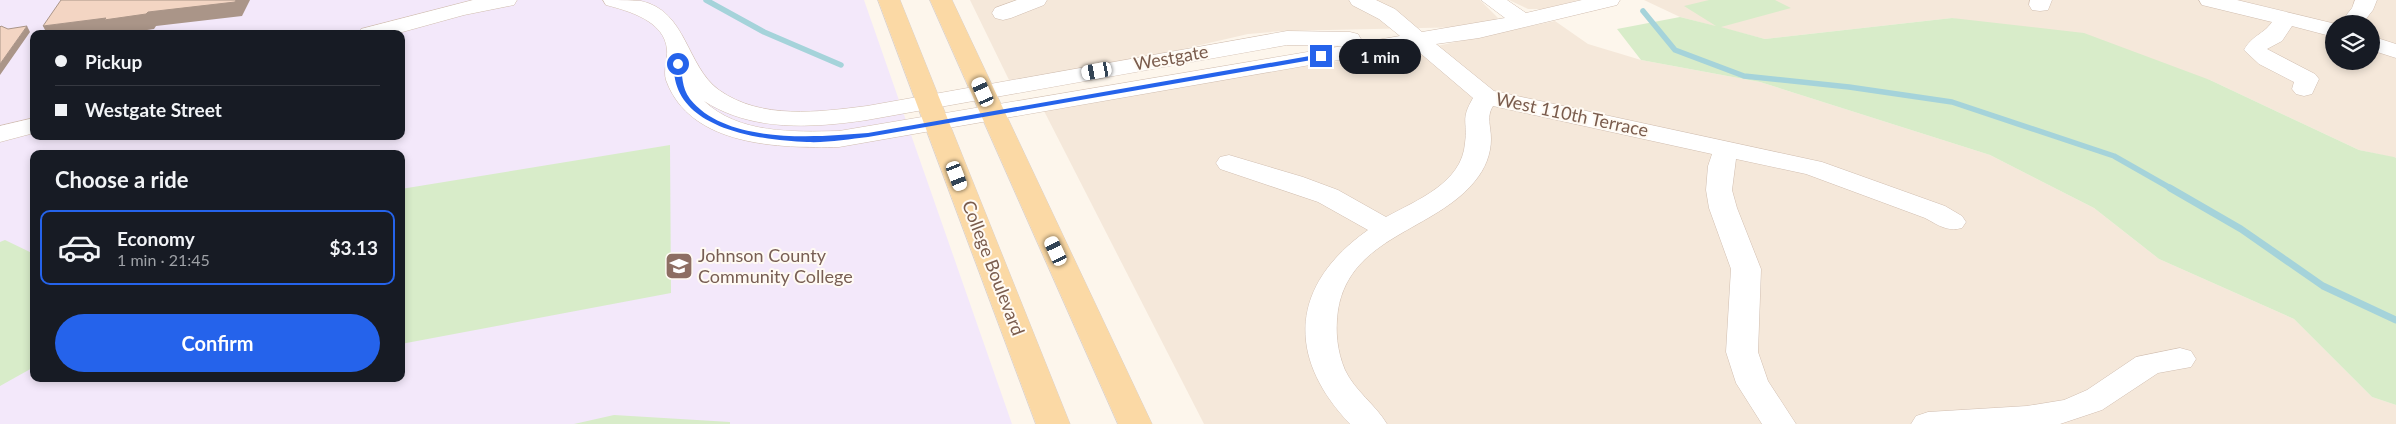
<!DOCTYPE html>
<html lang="en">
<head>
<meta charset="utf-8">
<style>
	:root { --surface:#171b24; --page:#20242c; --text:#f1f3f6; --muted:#9ea1a6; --line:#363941; --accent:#2563eb }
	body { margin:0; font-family:Lato,sans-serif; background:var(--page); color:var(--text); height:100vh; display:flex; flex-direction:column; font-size:19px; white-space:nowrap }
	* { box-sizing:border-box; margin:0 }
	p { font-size:16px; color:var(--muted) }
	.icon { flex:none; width:28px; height:28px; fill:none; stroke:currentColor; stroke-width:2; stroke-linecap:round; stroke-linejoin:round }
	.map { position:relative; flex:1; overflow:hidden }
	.sheet { position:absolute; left:30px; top:150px; width:375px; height:232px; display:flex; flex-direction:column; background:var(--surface); border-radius:10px; box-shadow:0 2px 8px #0003 }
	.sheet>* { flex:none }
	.guide { position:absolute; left:30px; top:30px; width:375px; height:110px; border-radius:10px; box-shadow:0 2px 8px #0003; display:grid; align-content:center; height:110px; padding:0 25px; background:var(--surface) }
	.fabs { position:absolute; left:2325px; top:15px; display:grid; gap:10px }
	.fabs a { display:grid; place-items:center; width:55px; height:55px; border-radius:50%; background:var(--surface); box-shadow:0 2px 8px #0003; font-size:25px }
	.end { position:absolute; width:22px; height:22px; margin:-11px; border:6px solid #2563eb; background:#fff; box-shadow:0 0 0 2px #fff }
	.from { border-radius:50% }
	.bubble { position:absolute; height:35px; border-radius:18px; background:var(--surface); box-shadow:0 2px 8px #0003; font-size:16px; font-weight:700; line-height:35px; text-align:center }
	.car { position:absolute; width:15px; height:30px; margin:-15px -8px; border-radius:6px; box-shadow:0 0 4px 1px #0007; background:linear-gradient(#fff 24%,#345 0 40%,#fff 0 76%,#345 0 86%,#fff 0) }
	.guide b { display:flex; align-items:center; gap:18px; height:48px; font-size:19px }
	.guide b+b { border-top:1px solid var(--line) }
	.guide i { width:12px; height:12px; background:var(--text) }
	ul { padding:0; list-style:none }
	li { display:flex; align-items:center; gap:15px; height:75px; margin:0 10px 8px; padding:0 15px; border:2px solid transparent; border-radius:10px }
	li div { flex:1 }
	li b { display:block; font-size:19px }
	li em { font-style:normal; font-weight:700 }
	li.active { border-color:var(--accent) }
	li>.icon { width:45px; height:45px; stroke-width:1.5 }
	h2 { padding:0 25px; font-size:22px; line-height:60px }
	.primary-button { display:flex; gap:10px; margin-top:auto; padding:10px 25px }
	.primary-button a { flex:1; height:58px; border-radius:30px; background:var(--accent); color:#fff; font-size:20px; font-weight:700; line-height:58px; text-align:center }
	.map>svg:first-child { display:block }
</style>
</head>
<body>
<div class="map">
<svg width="2396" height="424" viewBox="0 0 2396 424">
	<rect width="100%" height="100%" fill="#fdf6ec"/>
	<path fill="#f5e8da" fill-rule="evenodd" d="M970 0H1480L1498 18 1492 22 1467 27 1282 31 1248 34 1157 55 1009 80Z
		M1509 0H1579L1543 9H1528Z
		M1644 0H2396V158L2359 150 2210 80 1952 18 1765 39 1680 17ZM2334 24H2371V61H2334Z
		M1555 21 1588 44 1641 60 1760 82 1990 155 2094 208 2159 259 2294 319 2372 397 2396 405V424H1204L1043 109 1275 69 1399 54Z"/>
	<path fill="#f3e8fa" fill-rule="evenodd" d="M0 0H864L1012 424H0ZM34 34H401V136H34ZM34 154H401V379H34Z"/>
	<path fill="#d8ecc9" d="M1709 0H1775L1791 8 1721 27 1765 39 1952 18 2084 33 2210 80 2359 150 2394 157 2396 158V405L2372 397 2294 319 2159 259 2094 208 1990 155 1760 82 1641 60 1617 29 1680 17 1716 26 1684 6Z
		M670 145 671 293 401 344V189Z
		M5 240 34 254V367L0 386V242Z
		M614 415 730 422V424H574Z"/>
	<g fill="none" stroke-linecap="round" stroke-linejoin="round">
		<path stroke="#a5d3da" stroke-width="5.5" d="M706 0 764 32 841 65
			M1643 11 1675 50 1744 76 1849 87 1952 102 2114 156 2172 189"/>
		<path stroke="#a5d3da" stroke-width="7" d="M2170 188 2241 229 2323 286 2396 320"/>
		<defs>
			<path id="minor" d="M473 0H517L514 5 464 15 395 34H358L361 29Z
				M603 0C615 0 630 0 641 1 687 11 686 66 719 90 761 120 819 112 867 106L1287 31 1350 32 1358 34 1361 39 1359 43 1400 36 1379 19 1352 5 1349 0H1376L1395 9 1422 32 1505 18 1481 0H1507L1526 13 1582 0H1620L1617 5 1479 38 1436 44 1494 91 1822 162 1945 206 1962 216 1966 222 1962 228C1947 232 1938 225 1925 218L1806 174 1736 159 1732 190 1737 208 1761 269 1758 352 1768 381 1796 424H1762L1736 383 1726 352 1731 269 1709 208 1706 190 1708 166 1712 154 1493 106C1486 117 1491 126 1491 139 1491 154 1485 169 1475 181 1435 231 1350 236 1338 310 1335 331 1337 351 1345 370 1355 391 1375 404 1387 424H1350C1285 356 1291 284 1368 230L1318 202 1220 169 1216 163 1220 157 1229 155 1303 177 1338 190 1386 217C1417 200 1462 183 1465 143 1468 121 1460 120 1473 98L1413 47 839 147C780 148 690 147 666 80 663 70 668 59 667 50 665 21 629 11 606 5ZM1287 45 1343 46 839 131C793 132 739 134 704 101 752 132 813 128 867 120Z
				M1017 0H1047L1044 5 1011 18 1003 20 995 18 992 13 995 8Z
				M2030 0H2052L2048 10 2040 11 2032 10 2029 5Z
				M2199 0H2237L2336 24H2334V37L2292 26 2282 41 2267 49 2315 74 2319 79 2312 94 2304 96 2296 94 2292 89 2294 82 2259 64 2244 50C2252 35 2263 35 2272 22L2202 5Z
				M2355 0H2377L2373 10 2362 24H2339L2352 8Z
				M2371 36 2396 44V58L2371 50Z
				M34 118V133L0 142V126Z
				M2180 348 2191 351 2196 359 2191 367 2158 373 2102 410 2060 424H1911L1916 416 1928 412 2027 406 2064 400 2087 390 2136 357Z"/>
			<path id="major" d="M878 0H900L1070 424H1036Z
				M930 0H952L1152 424H1118Z"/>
		</defs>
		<use href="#minor" stroke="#d1beb0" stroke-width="1"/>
		<use href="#major" stroke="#dad1cd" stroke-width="1"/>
		<use href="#minor" fill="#fff" fill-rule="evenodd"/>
		<use href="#major" fill="#fbd9a5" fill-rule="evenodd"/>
	</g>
	<path fill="#aa9588" d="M236 0H250L242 16 156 26 154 29 120 34H111V33L104 34H47L43 26Z
		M27 26 30 32 0 75V64Z"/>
	<path fill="#f3d5c3" stroke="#aa9588" d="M61 0H236L235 2 148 12 146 14 104 20 106 18 43 26Z
		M1 26 8 29 27 26 0 64V27Z"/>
	<path fill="#2563eb" d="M1321 54 1323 58 868 137C849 139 827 143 807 142 759 140 671 129 674 64L680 63C683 75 681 87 690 99 727 145 816 137 868 133Z"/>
	<defs>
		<symbol id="university-square" viewBox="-11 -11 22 22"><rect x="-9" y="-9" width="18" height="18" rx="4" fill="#8d6e63" stroke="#fffaf3"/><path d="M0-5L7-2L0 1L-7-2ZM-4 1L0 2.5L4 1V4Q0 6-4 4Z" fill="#fff"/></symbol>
	</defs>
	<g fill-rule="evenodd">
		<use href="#university-square" x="663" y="250" width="32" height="32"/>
	</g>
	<g text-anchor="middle" stroke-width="4" stroke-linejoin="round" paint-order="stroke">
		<g font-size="18" fill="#7a5c4d" stroke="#fffaf3">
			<text transform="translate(1171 58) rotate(-10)" y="6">Westgate</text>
			<text transform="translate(1572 115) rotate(12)" y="6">West 110th Terrace</text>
			<text transform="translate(993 268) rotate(69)" y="6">College Boulevard</text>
		</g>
		<g font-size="18" fill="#785e54" stroke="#fffaf3" text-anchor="start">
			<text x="698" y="262">Johnson County<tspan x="698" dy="21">Community College</tspan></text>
		</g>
	</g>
</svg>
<div class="fabs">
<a><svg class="icon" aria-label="layers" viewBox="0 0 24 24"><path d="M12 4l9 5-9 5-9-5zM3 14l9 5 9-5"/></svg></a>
</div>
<i class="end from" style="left:678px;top:64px"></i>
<i class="end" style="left:1321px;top:56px"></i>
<div class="bubble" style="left:1339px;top:39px;width:82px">1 min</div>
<i class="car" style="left:1097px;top:71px;rotate:260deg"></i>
<i class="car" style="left:983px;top:92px;rotate:336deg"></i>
<i class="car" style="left:957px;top:176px;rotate:159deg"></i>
<i class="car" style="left:1056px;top:251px;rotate:335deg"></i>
<div class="guide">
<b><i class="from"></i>Pickup</b>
<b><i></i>Westgate Street</b>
</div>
<section class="sheet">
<h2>Choose a ride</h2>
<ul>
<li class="active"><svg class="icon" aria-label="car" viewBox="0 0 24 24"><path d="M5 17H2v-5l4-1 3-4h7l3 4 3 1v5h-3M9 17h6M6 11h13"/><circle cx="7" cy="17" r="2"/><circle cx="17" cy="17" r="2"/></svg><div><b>Economy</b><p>1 min · 21:45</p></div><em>$3.13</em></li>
</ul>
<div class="primary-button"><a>Confirm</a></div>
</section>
</div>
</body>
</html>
